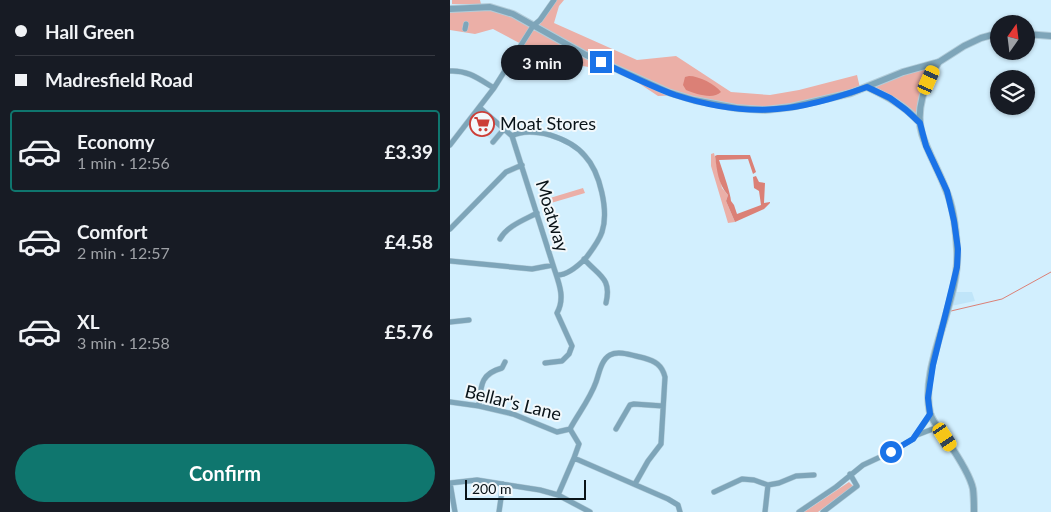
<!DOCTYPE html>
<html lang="en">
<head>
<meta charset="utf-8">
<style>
	:root { --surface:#171b24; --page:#20242c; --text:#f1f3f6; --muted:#9ea1a6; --line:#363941; --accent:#0f766e }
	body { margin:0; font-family:Lato,sans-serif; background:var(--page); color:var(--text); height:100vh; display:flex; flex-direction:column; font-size:19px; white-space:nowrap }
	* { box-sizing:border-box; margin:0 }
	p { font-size:16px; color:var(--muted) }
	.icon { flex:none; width:28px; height:28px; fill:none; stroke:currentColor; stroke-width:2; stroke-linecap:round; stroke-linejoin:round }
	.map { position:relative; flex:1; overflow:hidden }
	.sheet { display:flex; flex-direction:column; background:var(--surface); width:450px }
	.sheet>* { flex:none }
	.banner { display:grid; align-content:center; height:110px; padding:0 15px; background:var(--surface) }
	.needle { width:32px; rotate:14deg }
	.fabs { position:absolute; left:540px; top:15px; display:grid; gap:10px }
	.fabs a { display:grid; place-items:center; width:45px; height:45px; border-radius:50%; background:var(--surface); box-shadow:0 1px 4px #0004; font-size:25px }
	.scale { position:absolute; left:15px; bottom:12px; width:121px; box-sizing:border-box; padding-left:5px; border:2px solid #091318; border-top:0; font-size:14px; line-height:18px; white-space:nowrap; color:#091318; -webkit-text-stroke:4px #f2f8fb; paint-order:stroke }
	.end { position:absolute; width:22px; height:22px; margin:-11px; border:6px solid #1a73e8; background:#fff; box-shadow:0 0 0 2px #fff }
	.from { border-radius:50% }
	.bubble { position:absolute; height:35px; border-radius:18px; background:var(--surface); box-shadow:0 1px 4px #0004; font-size:16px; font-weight:700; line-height:35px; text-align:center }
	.car { position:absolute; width:15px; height:30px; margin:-15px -8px; border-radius:6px; box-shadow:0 0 4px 1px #0007; background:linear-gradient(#f5c518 24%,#345 0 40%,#f5c518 0 76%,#345 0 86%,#f5c518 0) }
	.banner b { display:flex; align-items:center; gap:18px; height:48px; font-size:19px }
	.banner b+b { border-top:1px solid var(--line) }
	.banner i { width:12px; height:12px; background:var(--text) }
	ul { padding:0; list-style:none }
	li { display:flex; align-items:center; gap:15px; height:82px; margin:0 10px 8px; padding:0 5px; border:2px solid transparent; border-radius:5px }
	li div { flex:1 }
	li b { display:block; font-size:19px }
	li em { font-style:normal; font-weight:700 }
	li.on { border-color:var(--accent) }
	li>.icon { width:45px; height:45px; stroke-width:1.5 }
	.action { display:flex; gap:10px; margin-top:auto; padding:10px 15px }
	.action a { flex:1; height:58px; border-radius:30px; background:var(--accent); color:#fff; font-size:20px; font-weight:700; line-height:58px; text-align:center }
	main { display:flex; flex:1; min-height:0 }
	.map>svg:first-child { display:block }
</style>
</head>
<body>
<main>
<section class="sheet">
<div class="banner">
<b><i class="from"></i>Hall Green</b>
<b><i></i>Madresfield Road</b>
</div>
<ul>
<li class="on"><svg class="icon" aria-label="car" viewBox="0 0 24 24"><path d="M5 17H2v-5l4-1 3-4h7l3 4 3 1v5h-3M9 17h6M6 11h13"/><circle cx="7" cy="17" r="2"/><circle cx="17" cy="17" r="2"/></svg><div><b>Economy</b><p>1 min · 12:56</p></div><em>£3.39</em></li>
<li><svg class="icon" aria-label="car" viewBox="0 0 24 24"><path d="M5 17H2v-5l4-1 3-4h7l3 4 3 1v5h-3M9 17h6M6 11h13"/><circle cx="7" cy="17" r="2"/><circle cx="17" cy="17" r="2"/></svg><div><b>Comfort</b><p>2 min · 12:57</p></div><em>£4.58</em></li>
<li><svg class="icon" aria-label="car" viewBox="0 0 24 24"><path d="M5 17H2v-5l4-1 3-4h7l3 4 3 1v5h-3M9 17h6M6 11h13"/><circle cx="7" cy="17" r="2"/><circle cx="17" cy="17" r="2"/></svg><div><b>XL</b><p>3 min · 12:58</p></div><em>£5.76</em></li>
</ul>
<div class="action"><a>Confirm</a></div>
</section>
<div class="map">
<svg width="601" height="512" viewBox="0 0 601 512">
	<rect width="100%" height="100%" fill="#d2effe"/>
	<path fill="#c0e5f9" d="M34 117 51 130 43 141 25 127Z
		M506 292H522L525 301 501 306Z"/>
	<path fill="#ebafa7" d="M2 0H30L31 4H2Z
		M107 0H114L109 6 104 23 187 60 226 56 281 92 320 95 349 90 407 75 410 88 353 103 319 108 284 105 230 95 208 96 175 74 133 66 71 48 73 45 43 29 25 34 0 30V12L40 8 65 18 85 31Z
		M485 65 467 115 446 99 422 87 451 75Z
		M264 153 272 188 278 195 276 201 285 222 278 223 261 166V154Z
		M133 188 135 193 101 203 100 198Z
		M399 482 403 486 368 512H354Z"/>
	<path fill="#db8076" d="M239 76C249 76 265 84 271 92 263 100 246 94 236 90L233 85 235 77Z
		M267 155H300L306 172 303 174 298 159 269 160C272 169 281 194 281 201L284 205 287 214 311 205 309 191 304 188 303 177 306 176 309 182 315 183 314 203 320 202V203L314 209 285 222 276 201 278 195C268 184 267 170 265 156Z"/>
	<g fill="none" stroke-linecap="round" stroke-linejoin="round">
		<path stroke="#db8076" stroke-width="1" d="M501 311 552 299 601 272"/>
		<defs>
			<path id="minor" d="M15 29 16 24
				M0 71C18 70 29 79 44 88
				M30 108 62 136 103 265C108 281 116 297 107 313L122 346 119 354 112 361 95 363
				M62 136C73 130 88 132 100 135 113 139 126 145 135 156 150 172 159 211 152 232 149 241 142 250 136 258 129 265 118 275 108 275
				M43 142 54 129
				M0 145 44 88 83 26 90 20 104 0
				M0 229 56 172 72 165
				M50 239C57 226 74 220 87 213
				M134 259C149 276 162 278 156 303
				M0 261 82 269 103 265
				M0 322 19 320
				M0 402 29 406 63 414 107 432 120 429
				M29 406C31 386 30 374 52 368L55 362
				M120 429C128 414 140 399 146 382 149 374 151 360 160 355 169 350 184 356 194 358 205 361 212 365 215 377L211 444 198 461 185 484
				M120 429 129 444 124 458 218 499 228 505 230 512
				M166 429 180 405 184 404 213 406
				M467 435 488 427
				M0 483 27 480 90 490 108 495 140 512
				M0 483 5 512
				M318 485 329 483 346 476 364 475
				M264 492 292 479 304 480 318 485 315 512
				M108 495 124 458
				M49 512 53 484
				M349 512 386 487 413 465 441 452 463 439 481 414
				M373 512 407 486 400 474"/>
			<path id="tertiary" d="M0 9 40 7 63 14 136 55 218 92 244 100 286 108 315 110 341 107 401 93 453 72 489 62 514 46 531 38 549 33
				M576 34 601 36
				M489 62C475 81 465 111 472 134 478 153 489 171 496 190 504 208 506 230 507 249 511 301 469 364 480 413 483 423 491 431 496 439 505 452 520 474 523 489 524 497 524 504 524 512
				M417 87C436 96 456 106 470 123"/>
		</defs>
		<use href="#minor" stroke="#b2ccd9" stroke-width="6"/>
		<use href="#tertiary" stroke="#b2ccd9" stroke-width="8"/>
		<use href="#minor" stroke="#7ea5b9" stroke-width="5"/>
		<use href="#tertiary" stroke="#7ea5b9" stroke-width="6"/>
	</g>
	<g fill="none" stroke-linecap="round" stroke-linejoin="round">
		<path stroke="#1a73e8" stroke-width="6" d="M151 62C175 73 200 86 225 95 256 105 294 112 327 109 357 107 389 97 417 87L440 98 456 110 470 123 476 146 497 191 504 221 508 249 507 267 483 365 478 398 480 414 463 439 441 452"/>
	</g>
	<defs>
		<symbol id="supermarket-ring" viewBox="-11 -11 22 22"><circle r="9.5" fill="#f2f8fb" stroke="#cc3e37" stroke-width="1.5"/><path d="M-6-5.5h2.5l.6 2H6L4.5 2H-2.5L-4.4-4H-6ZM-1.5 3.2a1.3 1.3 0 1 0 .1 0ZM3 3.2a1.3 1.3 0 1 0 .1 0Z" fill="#cc3e37"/></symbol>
	</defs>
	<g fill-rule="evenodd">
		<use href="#supermarket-ring" x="18" y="110" width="28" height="28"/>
	</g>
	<g text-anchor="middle" stroke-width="4" stroke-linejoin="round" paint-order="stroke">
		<g font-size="18" fill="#091318" stroke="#f2f8fb" text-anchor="start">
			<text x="50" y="130">Moat Stores</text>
		</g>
		<g font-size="18" fill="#091318" stroke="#f2f8fb">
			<text transform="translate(102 216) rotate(73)" y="6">Moatway</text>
			<text transform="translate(63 403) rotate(14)" y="6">Bellar's Lane</text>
		</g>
	</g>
</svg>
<div class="fabs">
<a><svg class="needle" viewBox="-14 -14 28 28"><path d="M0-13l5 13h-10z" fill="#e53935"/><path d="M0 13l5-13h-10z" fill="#9ea1a6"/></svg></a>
<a><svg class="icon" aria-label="layers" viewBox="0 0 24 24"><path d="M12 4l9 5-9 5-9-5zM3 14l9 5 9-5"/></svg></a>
</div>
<div class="scale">200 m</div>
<i class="end from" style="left:441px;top:452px"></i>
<i class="end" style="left:151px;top:62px"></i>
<div class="bubble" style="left:51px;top:45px;width:82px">3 min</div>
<i class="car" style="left:479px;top:80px;rotate:24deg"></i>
<i class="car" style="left:495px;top:437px;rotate:147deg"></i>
</div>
</main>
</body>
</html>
